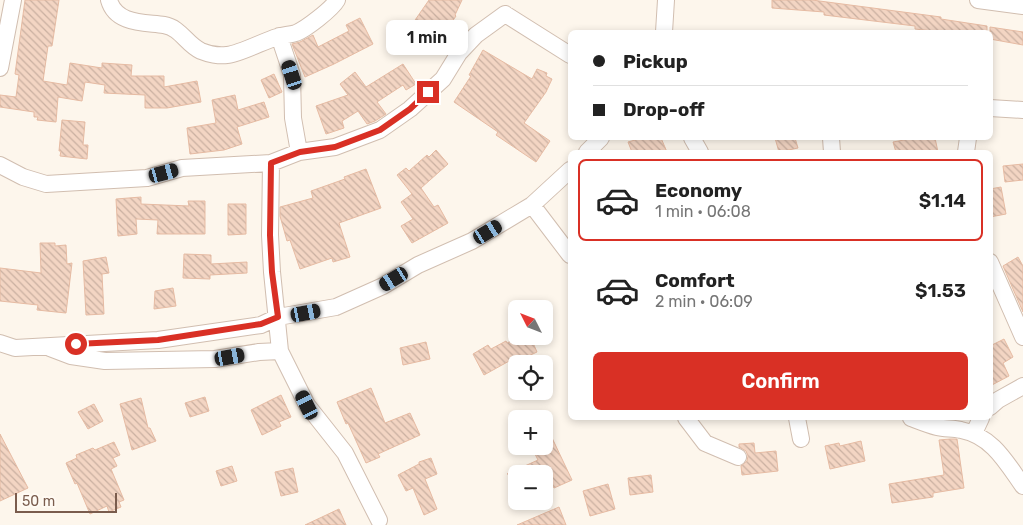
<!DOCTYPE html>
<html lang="en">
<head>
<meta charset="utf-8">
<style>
	:root { --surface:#fff; --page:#f6f6f6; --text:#222; --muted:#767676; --line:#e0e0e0; --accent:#d93025 }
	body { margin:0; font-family:Rubik,sans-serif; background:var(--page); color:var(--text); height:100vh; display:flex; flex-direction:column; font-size:19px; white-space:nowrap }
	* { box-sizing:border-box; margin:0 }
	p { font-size:16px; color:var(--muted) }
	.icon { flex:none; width:28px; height:28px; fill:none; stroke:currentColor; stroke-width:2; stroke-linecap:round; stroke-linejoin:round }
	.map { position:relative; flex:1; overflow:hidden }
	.drawer { position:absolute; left:568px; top:150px; width:425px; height:270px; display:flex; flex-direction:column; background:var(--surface); border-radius:8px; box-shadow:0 2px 8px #0003 }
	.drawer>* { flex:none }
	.top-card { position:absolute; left:568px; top:30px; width:425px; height:110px; border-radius:8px; box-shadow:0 2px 8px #0003; display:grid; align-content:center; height:110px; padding:0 25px; background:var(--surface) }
	.needle { width:32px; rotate:312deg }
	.fabs { position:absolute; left:508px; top:300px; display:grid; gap:10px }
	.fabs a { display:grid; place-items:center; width:45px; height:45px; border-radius:8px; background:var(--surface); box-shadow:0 2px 8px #0003; font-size:25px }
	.scale { position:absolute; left:15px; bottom:12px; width:102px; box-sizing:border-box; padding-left:5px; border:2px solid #7a5c4d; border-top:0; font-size:14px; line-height:18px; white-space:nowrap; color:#7a5c4d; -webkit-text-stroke:4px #fffaf3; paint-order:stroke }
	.end { position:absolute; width:22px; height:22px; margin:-11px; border:6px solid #d93025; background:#fff; box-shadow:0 0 0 2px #fff }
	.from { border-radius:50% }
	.bubble { position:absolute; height:35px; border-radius:8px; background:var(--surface); box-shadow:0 2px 8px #0003; font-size:16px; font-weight:600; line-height:35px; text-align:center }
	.car { position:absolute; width:15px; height:30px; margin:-15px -8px; border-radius:6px; box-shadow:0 0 4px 1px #0007; background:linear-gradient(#222 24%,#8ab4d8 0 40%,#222 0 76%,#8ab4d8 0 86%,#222 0) }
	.top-card b { display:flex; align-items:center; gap:18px; height:48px; font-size:19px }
	.top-card b+b { border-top:1px solid var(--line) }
	.top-card i { width:12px; height:12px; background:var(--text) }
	ul { padding:9px 0 0; list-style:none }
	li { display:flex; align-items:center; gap:15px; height:82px; margin:0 10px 8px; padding:0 15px; border:2px solid transparent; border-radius:8px }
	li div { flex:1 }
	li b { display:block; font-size:19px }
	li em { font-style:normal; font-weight:600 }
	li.on { border-color:var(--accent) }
	li>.icon { width:45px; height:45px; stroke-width:1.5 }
	.action { display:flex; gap:10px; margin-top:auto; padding:10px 25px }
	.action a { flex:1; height:58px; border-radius:8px; background:var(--accent); color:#fff; font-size:20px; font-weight:600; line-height:58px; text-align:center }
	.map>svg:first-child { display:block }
</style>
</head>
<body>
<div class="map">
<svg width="1023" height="525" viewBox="0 0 1023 525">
	<defs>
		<pattern id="building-back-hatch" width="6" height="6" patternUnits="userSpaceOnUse" patternTransform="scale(1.25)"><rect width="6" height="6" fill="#f3d5c3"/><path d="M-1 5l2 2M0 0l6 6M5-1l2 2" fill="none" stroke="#cab0a1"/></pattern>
	</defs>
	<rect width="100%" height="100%" fill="#fdf6ec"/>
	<path fill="url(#building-back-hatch)" stroke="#e6bba3" d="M25 0H59L52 46H48L43 81 67 85 70 63 102 68V63L132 65 131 76H164V87L197 81 201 102 167 108H145V95L104 93 105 85 85 82 82 101 58 97 56 122 37 120 38 117H34V112L0 107V95L16 97 19 75 15 74Z
		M429 0H462L455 15 456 16 445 32 439 28 430 40 420 33 423 29 413 23Z
		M772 0H812L941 17V19L987 26V32H941L915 29V26L824 15V12L772 8Z
		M360 18 373 44 334 64 305 77 292 44 300 42 313 35 318 47 349 31 346 25Z
		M990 27 1023 32V45L990 39Z
		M483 50 532 79 537 69 547 73 546 76 552 79 546 92 524 123 550 141 536 162 496 135 498 132 454 102 471 76 469 75Z
		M403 64 416 84 406 90 403 85 377 102 386 114 375 121 367 124 358 111 342 121 344 128 326 134 316 106 348 95 340 84 355 72 366 87Z
		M274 74 282 92 269 98 261 80Z
		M235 95 238 110 264 102 269 117 237 127 242 144 224 150 190 154 187 128 216 123 212 100Z
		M62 120 85 122 83 145H88L87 159 60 156 61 151H59Z
		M642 138H661L667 152H632L628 142Z
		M775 138H795L798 148 779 152Z
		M915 138H935L938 152H896L893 142Z
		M436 150 448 164 421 188 434 207 438 205 448 223 412 243 401 226 413 219 401 202 412 194 397 175 406 168 409 171 427 155 429 157Z
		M1023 164V180L1005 182 1003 166Z
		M366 169 381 208 339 223 350 257 333 262 332 258 300 269 290 240 287 241 280 216V207L313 198 311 191 345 179 344 177Z
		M1001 187 1006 214 990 217V189Z
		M141 197V204L189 206 188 201H205V234H157L158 220 136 219 137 234 118 236 116 199Z
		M228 204H246V234L228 235Z
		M40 243H55V246L66 245 67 264 72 263 66 313 37 310 38 305 0 301V268L41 273Z
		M184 254 211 255V264L247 262V273L210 275V279L183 278Z
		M106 257 109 273 102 274 104 314 86 315 83 261Z
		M1018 257 1023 266V312L1003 266Z
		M173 288 176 306 154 309 155 291Z
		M522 336H530L537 352 522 359 520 355 484 375 473 354 488 345 491 349 506 341 507 343Z
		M1004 339 1013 357 1003 363 1009 376 990 386V346Z
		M426 342 430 359 403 365 400 348Z
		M371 388 385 423 410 413 420 435 378 454 380 457 366 463 348 423 346 424 337 402Z
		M281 395 291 417 279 422 281 426 262 435 251 410Z
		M205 397 209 411 190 417 185 403Z
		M141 398 148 428H150L156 441 132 450 120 404Z
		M94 404 103 421 88 429 78 412Z
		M544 421 572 480 554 488 548 474H507L538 460 531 446H544Z
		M0 434 28 488 0 501Z
		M950 439H957L964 488 933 493V497L892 503 889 484 944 475 939 440Z
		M861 441 865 461 830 469 825 446 839 443 840 446Z
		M114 442 120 455 113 458 117 466 111 469 124 500 119 502 121 507 109 512 107 506 90 514 77 483 75 484 66 463 77 458 76 455 93 448 95 450Z
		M754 443 755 453 776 451 778 471 742 475 741 466 747 461 748 456 746 451 739 447V444Z
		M431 458 437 474 425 479 437 509 424 515 413 488 406 491 398 475 419 464V462Z
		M232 466 237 481 221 486 216 471Z
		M293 468 298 492 281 496 275 472Z
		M651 475 653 492 630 495 628 478Z
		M608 484 615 509 590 516 583 491Z
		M559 507 566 525H517Z
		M339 509 346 525H305Z"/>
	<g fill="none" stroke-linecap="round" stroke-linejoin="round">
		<defs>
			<path id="street" d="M109 0C116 25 146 22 164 25 181 28 186 44 201 51 208 54 219 56 227 55 239 54 264 41 277 37 283 35 290 35 296 33 306 29 332 9 337 0
				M978 0 1023 6
				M505 14 570 55
				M664 32 666 0
				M279 36 292 75 293 118 299 152
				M0 68 13 0
				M990 108 1023 110
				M692 138 700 152
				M831 138 832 152
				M587 152 601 138
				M966 152 968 138
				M271 163 270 235 272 272 280 351 307 405 345 453 379 520
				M0 165 23 177 46 184 147 178 182 168 271 163 299 152 335 147 380 130 410 109 443 79 459 53 476 35 505 14
				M532 205 570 255
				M990 262 1023 337
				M0 343 15 348 158 340 261 325 278 317 336 307 383 286 418 265 472 241 532 205 570 170
				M50 348 71 356 105 361 215 359 259 352 280 351
				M990 407 998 400 1023 386
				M686 418 705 443 738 457
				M797 418 801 439
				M911 418C919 421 929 425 937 427 945 429 953 428 961 430 992 436 1006 462 1023 486
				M974 433 981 418"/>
		</defs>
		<use href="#street" stroke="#d1beb0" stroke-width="18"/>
		<use href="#street" stroke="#fff" stroke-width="16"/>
	</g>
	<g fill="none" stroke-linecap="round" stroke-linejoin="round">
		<path stroke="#d93025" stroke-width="6" d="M76 344 158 340 261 324 278 317 272 272 270 235 271 163 300 152 335 147 380 130 410 109 428 92"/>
	</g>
</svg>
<div class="fabs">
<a><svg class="needle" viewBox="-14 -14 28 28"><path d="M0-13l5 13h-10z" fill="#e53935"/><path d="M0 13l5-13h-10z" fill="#767676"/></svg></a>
<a><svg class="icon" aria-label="locate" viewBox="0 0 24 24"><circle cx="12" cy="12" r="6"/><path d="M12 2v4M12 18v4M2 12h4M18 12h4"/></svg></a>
<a>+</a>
<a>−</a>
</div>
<div class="scale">50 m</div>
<i class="end from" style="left:76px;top:344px"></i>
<i class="end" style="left:428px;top:92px"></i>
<div class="bubble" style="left:386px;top:20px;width:82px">1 min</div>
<i class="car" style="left:292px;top:75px;rotate:342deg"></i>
<i class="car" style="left:164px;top:173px;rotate:75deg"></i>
<i class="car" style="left:488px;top:232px;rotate:59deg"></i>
<i class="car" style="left:394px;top:279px;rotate:239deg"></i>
<i class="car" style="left:306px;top:313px;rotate:79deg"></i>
<i class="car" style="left:230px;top:357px;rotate:80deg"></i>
<i class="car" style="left:307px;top:405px;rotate:334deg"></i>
<div class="top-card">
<b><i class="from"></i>Pickup</b>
<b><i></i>Drop-off</b>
</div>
<section class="drawer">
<ul>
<li class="on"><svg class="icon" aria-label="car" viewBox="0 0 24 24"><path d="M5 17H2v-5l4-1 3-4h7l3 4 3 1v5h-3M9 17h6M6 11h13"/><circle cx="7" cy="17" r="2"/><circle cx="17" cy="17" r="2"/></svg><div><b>Economy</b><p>1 min · 06:08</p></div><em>$1.14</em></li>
<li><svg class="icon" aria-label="car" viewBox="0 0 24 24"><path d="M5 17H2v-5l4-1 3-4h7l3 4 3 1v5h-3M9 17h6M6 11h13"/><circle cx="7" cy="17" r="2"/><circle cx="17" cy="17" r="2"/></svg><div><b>Comfort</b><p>2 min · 06:09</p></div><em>$1.53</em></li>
</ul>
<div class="action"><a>Confirm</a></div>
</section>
</div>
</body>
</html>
